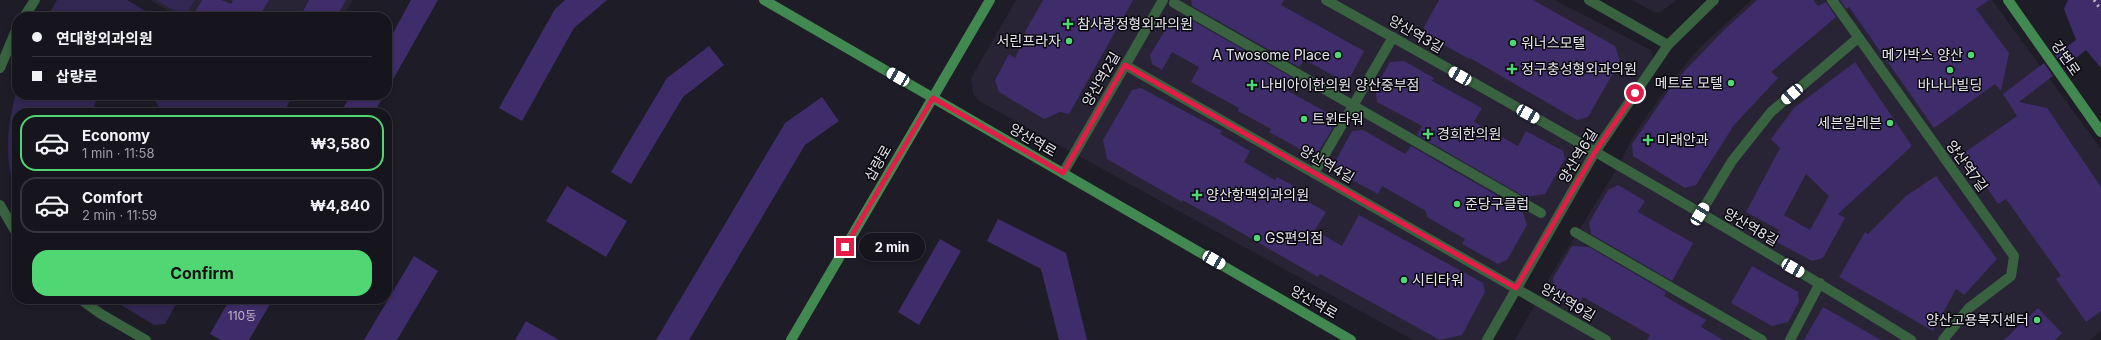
<!DOCTYPE html>
<html lang="en">
<head>
<meta charset="utf-8">
<style>
	:root { --surface:#16151d; --page:#1f1e26; --text:#f1f3f6; --muted:#9e9fa4; --line:#35343b; --accent:#51d674 }
	body { margin:0; font-family:Inter,"Noto Sans KR",sans-serif; background:var(--page); color:var(--text); height:100vh; display:flex; flex-direction:column; font-size:15px; white-space:nowrap }
	* { box-sizing:border-box; margin:0 }
	p { font-size:13px; color:var(--muted) }
	.icon { flex:none; width:22px; height:22px; fill:none; stroke:currentColor; stroke-width:2; stroke-linecap:round; stroke-linejoin:round }
	.map { position:relative; flex:1; overflow:hidden }
	.panel { position:absolute; left:12px; top:108px; width:380px; height:196px; display:flex; flex-direction:column; background:var(--surface); border-radius:16px; box-shadow:0 2px 6px #0003,0 0 0 1px var(--line) }
	.panel>* { flex:none }
	.top-card { position:absolute; left:12px; top:12px; width:380px; height:88px; border-radius:16px; box-shadow:0 2px 6px #0003,0 0 0 1px var(--line); display:grid; align-content:center; height:88px; padding:0 20px; background:var(--surface) }
	.end { position:absolute; width:18px; height:18px; margin:-9px; border:5px solid #e11d48; background:#fff; box-shadow:0 0 0 2px #fff }
	.from { border-radius:50% }
	.bubble { position:absolute; height:28px; border-radius:14px; background:var(--surface); box-shadow:0 2px 6px #0003,0 0 0 1px var(--line); font-size:13px; font-weight:700; line-height:28px; text-align:center }
	.car { position:absolute; width:12px; height:24px; margin:-12px -6px; border-radius:5px; box-shadow:0 0 3px 1px #0007; background:linear-gradient(#fff 24%,#345 0 40%,#fff 0 76%,#345 0 86%,#fff 0) }
	.top-card b { display:flex; align-items:center; gap:14px; height:38px; font-size:15px }
	.top-card b+b { border-top:1px solid var(--line) }
	.top-card i { width:10px; height:10px; background:var(--text) }
	ul { padding:7px 0 0; list-style:none }
	li { display:flex; align-items:center; gap:12px; height:56px; margin:0 8px 6px; padding:0 12px; border:2px solid var(--line); border-radius:16px }
	li div { flex:1 }
	li b { display:block; font-size:15px }
	li em { font-style:normal; font-weight:700 }
	li.on { border-color:var(--accent) }
	li>.icon { width:36px; height:36px; stroke-width:1.5 }
	.action { display:flex; gap:8px; margin-top:auto; padding:8px 20px }
	.action a { flex:1; height:46px; border-radius:16px; background:var(--accent); color:#111; font-size:16px; font-weight:700; line-height:46px; text-align:center }
	.map>svg:first-child { display:block }
</style>
</head>
<body>
<div class="map">
<svg width="2101" height="340" viewBox="0 0 2101 340">
	<rect width="100%" height="100%" fill="#1e1c27"/>
	<path fill="#282435" d="M150 0H353L343 17H179Z
		M1016 0H1555L1651 50 1654 61 1483 340H1413L979 101 973 94 971 78Z
		M1632 0H1677L1659 13 1654 12Z
		M1752 0H1992L2101 149V331L2090 340H1515L1551 275 1613 175 1637 130 1671 82 1701 46Z"/>
	<path fill="#332753" d="M57 0H127L156 17H47Z
		M156 0H195L184 17Z
		M17 90V95H106L96 101 92 113H17V191C2 163 8 119 17 90Z
		M148 95H289L292 97 283 113H162L156 102Z
		M111 299H179L165 324 154 325Z"/>
	<path fill="#3f2c6a" fill-rule="evenodd" d="M202 0H221L231 4 233 0H269L259 17H192Z
		M309 0H346L336 17H300Z
		M411 0H438L387 90V44Z
		M565 0H607L574 28 522 121 499 108 555 9Z
		M1043 0H1133L1069 114 1060 112 1044 119 999 92 995 80 1009 54 1015 58 1025 38V32Z
		M1191 0H1284L1281 5 1364 51 1347 83 1305 60 1299 67 1192 6Z
		M1439 0H1533L1615 46 1620 61 1588 117 1577 120 1470 58 1469 59 1425 34 1424 27Z
		M1757 0H1813L1818 6 1826 2 1836 17 1771 72 1778 78 1734 125 1696 185 1685 188 1633 156 1632 144 1676 80 1724 30Z
		M1840 0H1989L1976 9 2009 53 2001 91 1995 84 1934 128 1849 7 1846 9Z
		M2068 0H2101V68L2086 50 2064 68 2055 55 2076 40 2064 9Z
		M1186 17 1293 78 1286 90 1330 114 1334 126 1319 151 1307 153 1269 132 1271 129 1238 111 1239 108 1191 82 1199 67 1172 52 1162 70 1152 64 1150 55 1170 22Z
		M709 46 724 65 683 97 631 184 611 172 667 78Z
		M1404 61 1434 78 1432 81 1482 108 1474 122 1518 146 1526 131 1563 151 1565 159 1545 194 1525 197 1417 135 1422 126 1377 102 1375 88 1390 62Z
		M1855 62 1912 146 1838 214 1845 218 1823 258 1812 261 1773 240 1779 230 1746 212 1780 148 1771 139 1794 108ZM1806 174 1829 196 1810 230 1784 215Z
		M2044 63 2053 76 2019 102 2047 108 2101 187V311L2086 322 2056 279 2061 276 2006 199 1998 204 1964 153 2017 116 2003 94Z
		M1141 88 1222 131 1220 134 1250 151 1244 162 1275 180 1277 177 1294 186 1291 192 1326 212 1315 230 1342 246 1359 215 1483 283 1485 292 1462 335 1440 340 1320 274 1318 277 1219 220 1182 200V202L1107 159 1103 140 1132 90Z
		M351 95H384L374 113H340Z
		M822 97 839 121 805 145 689 340H656L785 123Z
		M1363 130 1405 154 1411 146 1522 210 1527 225 1507 260 1498 264 1462 244 1465 239 1427 217 1426 211 1382 186 1378 194 1339 173 1335 162 1352 131Z
		M1936 176 1997 259 1964 295 1956 289 1933 331 1839 277 1865 232 1868 234 1906 196Z
		M1618 185 1645 201 1638 212 1693 243 1672 281 1591 234 1589 223 1608 190Z
		M567 186 627 221 606 257 546 221Z
		M998 219 1066 253 1087 340H1059L1041 269 987 241Z
		M940 239 961 251 919 325 898 312Z
		M1572 246 1589 247 1666 292 1664 296 1706 320 1701 327 1723 340H1647L1650 335 1583 297 1576 309 1554 297 1553 278Z
		M414 256 438 271 397 340H364Z
		M1752 266 1798 292 1799 302 1788 322 1772 326 1731 303Z
		M230 299H273L249 340H221L210 334Z
		M1823 307 1881 340H1804Z
		M2038 308 2062 333 2055 340H2004Z
		M526 321 559 340H515Z"/>
	<g fill="none" stroke-linecap="round" stroke-linejoin="round">
		<path stroke="#386240" stroke-width="10" d="M1326 0C1523 110 1720 221 1911 340
			M1589 0 1668 45
			M1832 0 2014 256 2011 276 1969 308 1943 340
			M1174 3 1541 213
			M24 17 35 0
			M1125 65 1606 340
			M0 68 17 28
			M1063 173 1163 0
			M1314 173 1393 37
			M0 205 17 234
			M1700 214 1732 161 1771 112 1858 38
			M1575 232 1762 340
			M80 299 101 314 146 340
			M1487 340 1595 152 1668 45 1714 0
			M1790 340 1820 283"/>
		<path stroke="#428951" stroke-width="10" d="M764 0 1351 340
			M2008 0 2101 132
			M791 340 990 0"/>
		<path stroke="#b9b7bf" stroke-width="3" stroke-dasharray="2 4" stroke-linecap="butt" d="M2094 0 2101 10"/>
	</g>
	<g fill="none" stroke-linecap="round" stroke-linejoin="round">
		<path stroke="#e11d48" stroke-width="5" d="M845 247 933 98 1063 173 1125 65 1516 288 1595 152 1635 93"/>
	</g>
	<g fill="#51d674" stroke="#08070c" stroke-width="1.5">
		<path d="M1066 18h4v4h4v4h-4v4h-4v-4h-4v-4h4z"/>
		<circle cx="1069" cy="41" r="4"/>
		<circle cx="1513" cy="43" r="4"/>
		<circle cx="1338" cy="55" r="4"/>
		<circle cx="1971" cy="55" r="4"/>
		<path d="M1510 63h4v4h4v4h-4v4h-4v-4h-4v-4h4z"/>
		<circle cx="1950" cy="70" r="4"/>
		<circle cx="1731" cy="83" r="4"/>
		<path d="M1250 79h4v4h4v4h-4v4h-4v-4h-4v-4h4z"/>
		<circle cx="1304" cy="119" r="4"/>
		<circle cx="1890" cy="123" r="4"/>
		<path d="M1426 128h4v4h4v4h-4v4h-4v-4h-4v-4h4z"/>
		<path d="M1646 134h4v4h4v4h-4v4h-4v-4h-4v-4h4z"/>
		<path d="M1195 189h4v4h4v4h-4v4h-4v-4h-4v-4h4z"/>
		<circle cx="1457" cy="204" r="4"/>
		<circle cx="1257" cy="238" r="4"/>
		<circle cx="1404" cy="280" r="4"/>
		<circle cx="2037" cy="320" r="4"/>
	</g>
	<g text-anchor="middle" stroke-width="3" stroke-linejoin="round" paint-order="stroke">
		<g font-size="12" fill="#bdb7cc">
			<text x="242" y="320">110동</text>
		</g>
		<g font-size="14" fill="#e7e5ed" stroke="#08070c" text-anchor="start">
			<text x="1077" y="29">참사랑정형외과의원</text>
			<text x="1061" y="46" text-anchor="end">서린프라자</text>
			<text x="1521" y="48">워너스모텔</text>
			<text x="1330" y="60" text-anchor="end">A Twosome Place</text>
			<text x="1963" y="60" text-anchor="end">메가박스 양산</text>
			<text x="1521" y="74">정구충성형외과의원</text>
			<text x="1723" y="88" text-anchor="end">메트로 모텔</text>
			<text x="1261" y="90">나비아이한의원 양산중부점</text>
			<text x="1950" y="90" text-anchor="middle">바나나빌딩</text>
			<text x="1312" y="124">트윈타워</text>
			<text x="1882" y="128" text-anchor="end">세븐일레븐</text>
			<text x="1437" y="139">경희한의원</text>
			<text x="1657" y="145">미래안과</text>
			<text x="1206" y="200">양산항맥외과의원</text>
			<text x="1465" y="209">준당구클럽</text>
			<text x="1265" y="243">GS편의점</text>
			<text x="1412" y="285">시티타워</text>
			<text x="2029" y="325" text-anchor="end">양산고용복지센터</text>
		</g>
		<g font-size="14" fill="#e7e5ed" stroke="#08070c">
			<text transform="translate(1416 34) rotate(30)" y="5">양산역3길</text>
			<text transform="translate(2066 58) rotate(55)" y="5">강변로</text>
			<text transform="translate(1101 79) rotate(-60)" y="5">양산역2길</text>
			<text transform="translate(1033 140) rotate(30)" y="5">양산역로</text>
			<text transform="translate(1578 156) rotate(-59)" y="5">양산역6길</text>
			<text transform="translate(878 163) rotate(-60)" y="5">삽량로</text>
			<text transform="translate(1327 164) rotate(30)" y="5">양산역4길</text>
			<text transform="translate(1967 166) rotate(54)" y="5">양산역7길</text>
			<text transform="translate(1751 227) rotate(30)" y="5">양산역8길</text>
			<text transform="translate(1314 302) rotate(30)" y="5">양산역로</text>
			<text transform="translate(1568 302) rotate(30)" y="5">양산역9길</text>
		</g>
	</g>
</svg>
<i class="end from" style="left:1635px;top:93px"></i>
<i class="end" style="left:845px;top:247px"></i>
<div class="bubble" style="left:859px;top:233px;width:66px">2 min</div>
<i class="car" style="left:1460px;top:76px;rotate:300deg"></i>
<i class="car" style="left:898px;top:77px;rotate:300deg"></i>
<i class="car" style="left:1792px;top:94px;rotate:229deg"></i>
<i class="car" style="left:1528px;top:114px;rotate:120deg"></i>
<i class="car" style="left:1700px;top:214px;rotate:31deg"></i>
<i class="car" style="left:1214px;top:260px;rotate:120deg"></i>
<i class="car" style="left:1793px;top:268px;rotate:120deg"></i>
<div class="top-card">
<b><i class="from"></i>연대항외과의원</b>
<b><i></i>삽량로</b>
</div>
<section class="panel">
<ul>
<li class="on"><svg class="icon" aria-label="car" viewBox="0 0 24 24"><path d="M5 17H2v-5l4-1 3-4h7l3 4 3 1v5h-3M9 17h6M6 11h13"/><circle cx="7" cy="17" r="2"/><circle cx="17" cy="17" r="2"/></svg><div><b>Economy</b><p>1 min · 11:58</p></div><em>₩3,580</em></li>
<li><svg class="icon" aria-label="car" viewBox="0 0 24 24"><path d="M5 17H2v-5l4-1 3-4h7l3 4 3 1v5h-3M9 17h6M6 11h13"/><circle cx="7" cy="17" r="2"/><circle cx="17" cy="17" r="2"/></svg><div><b>Comfort</b><p>2 min · 11:59</p></div><em>₩4,840</em></li>
</ul>
<div class="action"><a>Confirm</a></div>
</section>
</div>
</body>
</html>
